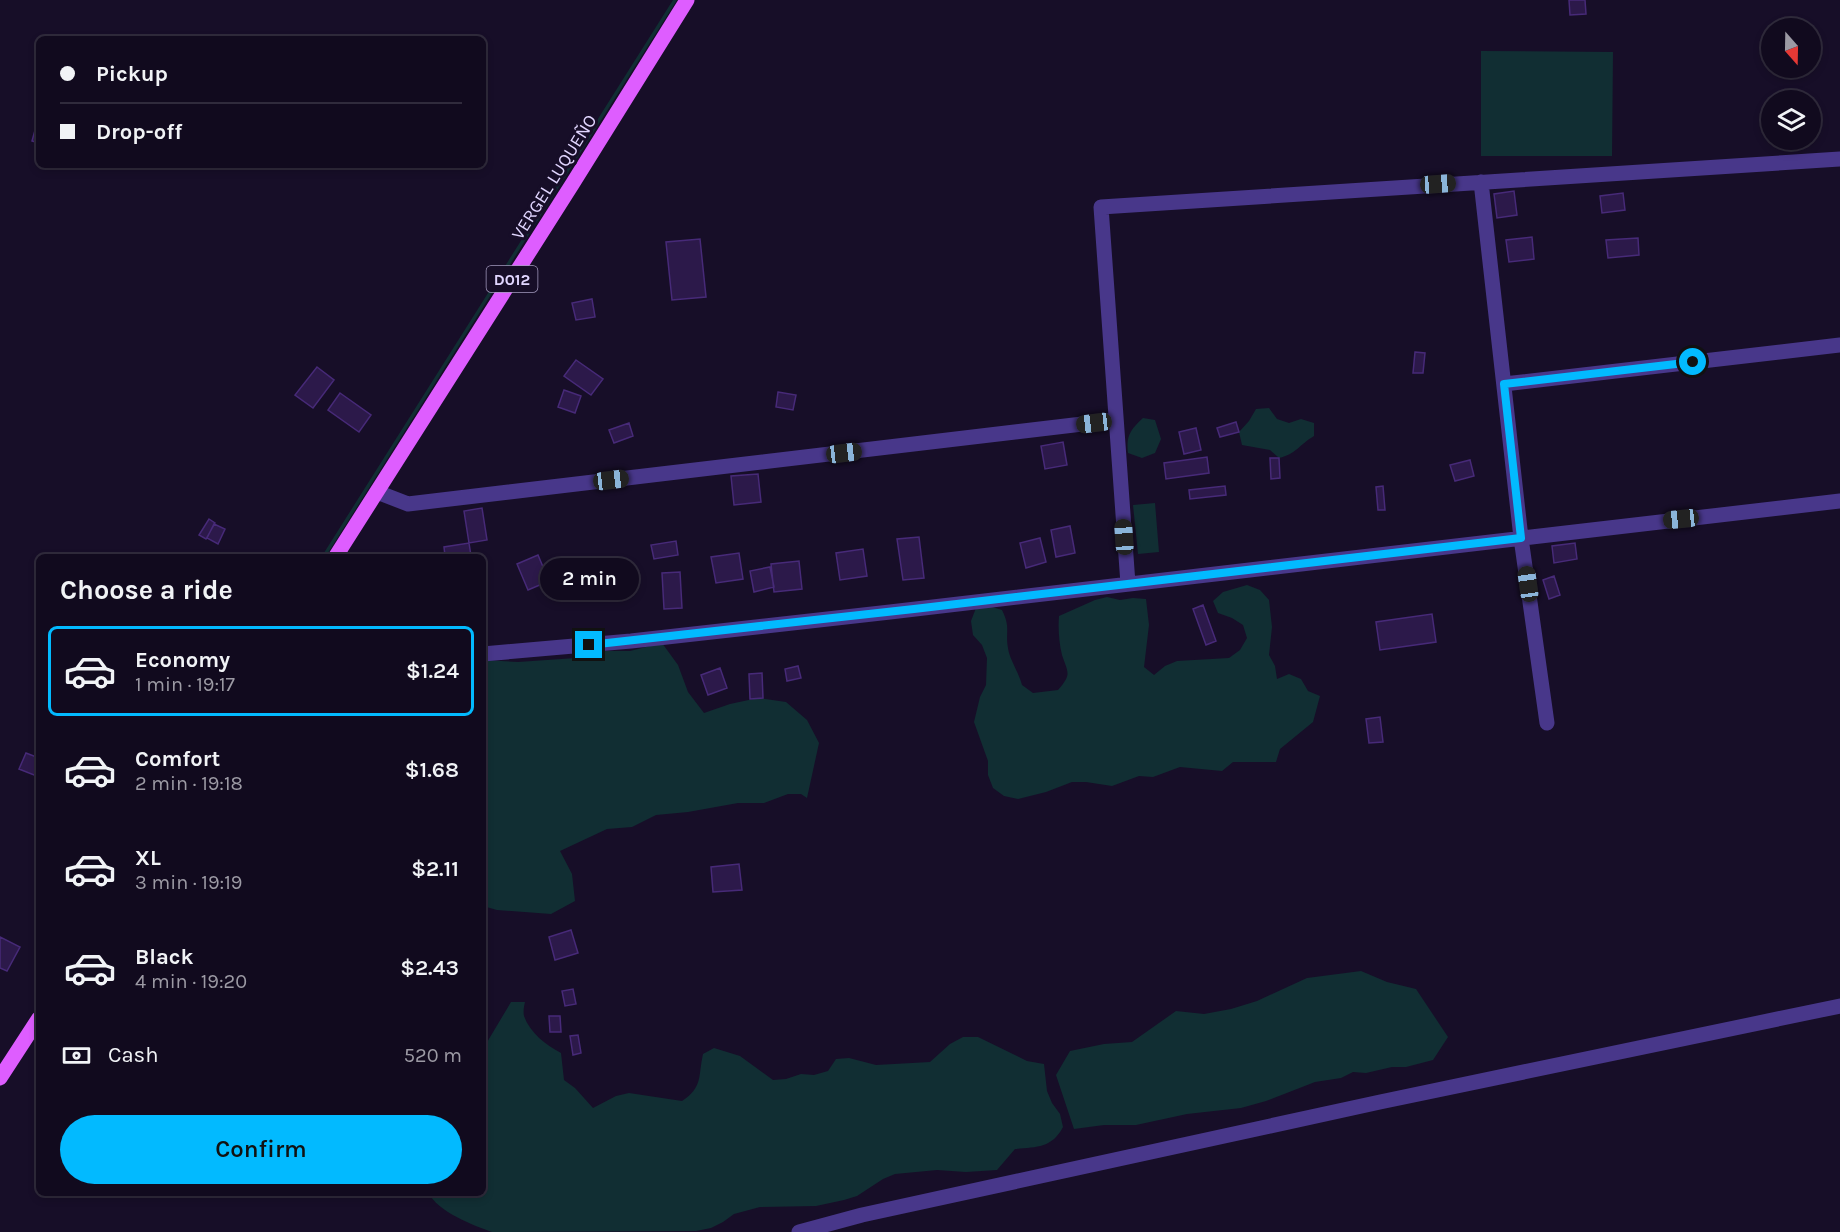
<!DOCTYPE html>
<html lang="en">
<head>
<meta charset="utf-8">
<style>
	:root { --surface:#110a1e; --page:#1e182b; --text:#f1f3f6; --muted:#9c9aa4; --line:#302b3c; --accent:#02baff }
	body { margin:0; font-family:Karla,sans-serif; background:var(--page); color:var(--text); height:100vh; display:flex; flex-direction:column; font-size:22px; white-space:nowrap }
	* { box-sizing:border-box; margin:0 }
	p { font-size:20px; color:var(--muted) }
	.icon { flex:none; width:33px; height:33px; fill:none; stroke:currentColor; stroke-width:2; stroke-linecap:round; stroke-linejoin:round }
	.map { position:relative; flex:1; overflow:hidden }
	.side { position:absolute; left:36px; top:554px; width:450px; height:642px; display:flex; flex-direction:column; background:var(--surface); border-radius:9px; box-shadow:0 3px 9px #0003,0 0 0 2px var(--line) }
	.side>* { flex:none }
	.top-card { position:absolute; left:36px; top:36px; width:450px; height:132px; border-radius:9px; box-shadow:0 3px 9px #0003,0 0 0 2px var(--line); display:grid; align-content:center; height:132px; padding:0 24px; background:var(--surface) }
	.needle { width:39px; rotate:160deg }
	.buttons { position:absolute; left:1761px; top:18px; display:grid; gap:12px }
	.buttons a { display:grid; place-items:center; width:60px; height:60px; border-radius:50%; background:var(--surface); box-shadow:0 3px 9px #0003,0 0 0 2px var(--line); font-size:30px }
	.end { position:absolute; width:27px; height:27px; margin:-14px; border:8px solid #02baff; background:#111; box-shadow:0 0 0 3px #111 }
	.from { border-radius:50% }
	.bubble { position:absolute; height:42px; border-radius:21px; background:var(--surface); box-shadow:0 3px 9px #0003,0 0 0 2px var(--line); font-size:20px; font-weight:600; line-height:42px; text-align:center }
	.car { position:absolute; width:18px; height:36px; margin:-18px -9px; border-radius:8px; box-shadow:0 0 4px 2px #0007; background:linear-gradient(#222 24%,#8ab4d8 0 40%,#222 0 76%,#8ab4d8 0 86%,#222 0) }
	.top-card b { display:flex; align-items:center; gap:21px; height:57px; font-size:22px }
	.top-card b+b { border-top:2px solid var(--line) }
	.top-card i { width:15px; height:15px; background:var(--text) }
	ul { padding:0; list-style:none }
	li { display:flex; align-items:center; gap:18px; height:90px; margin:0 12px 9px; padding:0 12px; border:3px solid transparent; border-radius:9px }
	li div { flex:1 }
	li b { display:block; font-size:22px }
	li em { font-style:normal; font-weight:600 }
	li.selected { border-color:var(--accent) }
	li>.icon { width:54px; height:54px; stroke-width:1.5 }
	h2 { padding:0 24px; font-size:27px; line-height:72px }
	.pay { display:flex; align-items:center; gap:15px; height:66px; padding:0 24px; font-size:22px }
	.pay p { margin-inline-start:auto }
	.action { display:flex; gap:12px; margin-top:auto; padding:12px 24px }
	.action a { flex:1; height:69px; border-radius:36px; background:var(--accent); color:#111; font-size:24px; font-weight:600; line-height:69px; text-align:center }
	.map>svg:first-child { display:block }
</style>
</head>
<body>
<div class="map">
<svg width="1840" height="1232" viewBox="0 0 1840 1232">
	<rect width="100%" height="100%" fill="#170e28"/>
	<path fill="#112e33" d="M673 0H677L326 556H322Z
		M1481 51 1613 52 1612 156H1481Z
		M1269 408 1277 419 1289 423 1301 419 1314 423V436C1299 445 1296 454 1279 458L1270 450 1242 445 1239 432 1249 421 1256 409Z
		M1143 418 1155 420 1161 439 1155 453 1142 458 1128 453C1126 436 1130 430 1143 418Z
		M1155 503 1159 552 1138 554 1133 505Z
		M1247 585 1260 590 1269 600 1272 627 1269 655 1275 666 1277 679 1289 674 1301 679 1308 691 1320 696 1313 722 1280 749 1276 762H1233L1222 771 1180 767 1153 777 1139 776 1112 786 1086 782H1072L1046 792 1018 799 1004 796 993 788 988 775V761L974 722 980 697 986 685 987 658 982 645 973 635 971 621 976 608 989 606 1002 610C1011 628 1005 632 1008 648 1009 658 1019 673 1022 685L1033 693 1058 690C1072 674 1068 673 1062 655 1059 643 1058 628 1059 616L1095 600 1107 597 1120 600 1133 598 1146 599 1149 625 1144 667 1154 675 1165 666 1177 661 1229 658 1240 650 1247 638 1243 625 1232 618 1218 613 1213 601 1223 592Z
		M662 643 678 665 688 692 704 713 730 704 758 698 786 702 807 720 819 743 807 798 801 794H788L764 803H738L688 812 656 815 632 827 607 829 560 851 572 874 575 901 551 914 497 910 483 906V660L518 662 576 658 602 651H630Z
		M1361 971 1387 982 1416 989 1448 1037 1433 1060 1406 1067H1392L1366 1073 1353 1072 1341 1078 1315 1082 1266 1101 1241 1108 1187 1114 1136 1125H1104L1074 1129 1056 1075 1070 1051 1104 1044 1132 1042 1176 1011 1204 1014 1231 1009 1257 1001 1307 978Z
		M511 1002H525C524 1006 523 1012 524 1016 530 1033 546 1045 561 1053L564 1080 575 1088 593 1108 616 1096 629 1093 682 1101C703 1087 698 1077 703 1054L714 1048 740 1056 773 1080 786 1079 801 1074 814 1075 828 1071 836 1059 849 1058 876 1065 930 1062 950 1044 963 1037H978L1027 1061 1044 1064 1047 1091 1052 1103 1060 1114 1063 1127C1052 1148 1037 1147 1015 1149L997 1170 966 1172 937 1170 895 1174 883 1179 857 1196 844 1200 816 1206 760 1207 734 1214 723 1222 711 1228 696 1231 492 1232C475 1226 436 1211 429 1193L483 1192V1049Z"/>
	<path fill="#2c194a" stroke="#472a78" stroke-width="1.5" d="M1569 0H1585L1586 14 1570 15Z
		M39 116V143L32 141Z
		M1514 191 1517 215 1497 218 1494 194Z
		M1623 193 1625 210 1602 213 1600 196Z
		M1532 237 1534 259 1509 262 1506 240Z
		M1638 238 1639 255 1608 258 1606 240Z
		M700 239 706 297 672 300 666 242Z
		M592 299 595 317 576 320 572 303Z
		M1415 352 1425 353 1423 373H1413Z
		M576 360 603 379 591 395 564 376Z
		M317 367 334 380 313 408 295 395Z
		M564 390 581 396 575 413 558 407Z
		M778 392 796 395 793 410 776 407Z
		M340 393 371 415 359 432 328 410Z
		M1236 422 1239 432 1220 437 1217 428Z
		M629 423 633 436 614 443 609 430Z
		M1196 428 1201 450 1184 454 1179 432Z
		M1063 442 1067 465 1045 469 1041 446Z
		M1207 457 1209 473 1166 479 1164 463Z
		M1270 458H1279L1280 478 1271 479Z
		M1470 460 1474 476 1455 481 1450 465Z
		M758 474 761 502 734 505 731 476Z
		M1225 486 1226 495 1190 499 1189 490Z
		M1383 486 1385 510H1378L1376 487Z
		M482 508 487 540 469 543 464 511Z
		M209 519 215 523 206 539 199 535Z
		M214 524 225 529 218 544 207 538Z
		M1070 526 1075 553 1056 557 1051 530Z
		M919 537 924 578 903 580 897 539Z
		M1040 538 1046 562 1026 568 1020 543Z
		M676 541 678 555 654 559 651 545Z
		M469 543 471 556H445L444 547Z
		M1575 543 1577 559 1554 563 1552 546Z
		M863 549 867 576 840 580 836 553Z
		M739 553 743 579 716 583 711 557Z
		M538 555 549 581 528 590 517 564Z
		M799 561 802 589 774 592 771 564Z
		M770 567 774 587 754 592 750 571Z
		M680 572 682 608 664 609 662 573Z
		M1554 576 1560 595 1549 599 1543 580Z
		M1203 605 1216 641 1206 645 1193 609Z
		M1432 614 1436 642 1380 650 1376 622Z
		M798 666 801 678 787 681 785 669Z
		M720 668 727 688 708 695 701 675Z
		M762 673 763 698 750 699 749 674Z
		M1380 717 1383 742 1369 743 1366 719Z
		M26 753 39 758V777L19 769Z
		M739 864 742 890 713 892 711 867Z
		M571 930 578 953 555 960 549 937Z
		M0 937 20 947 7 971 0 968Z
		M573 989 576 1004 565 1006 562 991Z
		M549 1016H560L561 1032H550Z
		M578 1035 581 1053 573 1055 570 1036Z"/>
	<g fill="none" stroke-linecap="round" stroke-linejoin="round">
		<path stroke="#48378a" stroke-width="15" d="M1481 182 1521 538 1547 723
			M1504 384 1840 345
			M377 492 408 504 1116 420
			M1128 584 1101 207 1840 159
			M483 654 631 641 890 612 1840 501
			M799 1232 862 1215 1380 1102 1840 1006"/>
		<path stroke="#de5dff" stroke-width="15" d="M336 556 573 183 687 0
			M0 1078 39 1018"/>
	</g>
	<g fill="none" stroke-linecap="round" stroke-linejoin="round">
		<path stroke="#02baff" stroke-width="8" d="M589 645 914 609 1521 538 1504 384 1693 362"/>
	</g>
	<g text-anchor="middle" stroke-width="6" stroke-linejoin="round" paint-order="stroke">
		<rect fill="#170e28" stroke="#a49abe" stroke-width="1.5" x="486.5" y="266" width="51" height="26" rx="4.5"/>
		<g font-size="16" font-weight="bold" fill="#e1d6ff">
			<text x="512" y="285">D012</text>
		</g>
		<g font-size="18" fill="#e1d6ff" stroke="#170e28">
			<text transform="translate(554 177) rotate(-58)" y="6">VERGEL LUQUEÑO</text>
		</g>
	</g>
</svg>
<div class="buttons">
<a><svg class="needle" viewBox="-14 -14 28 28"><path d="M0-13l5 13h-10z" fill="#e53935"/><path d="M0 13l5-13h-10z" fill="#9c9aa4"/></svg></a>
<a><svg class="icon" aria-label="layers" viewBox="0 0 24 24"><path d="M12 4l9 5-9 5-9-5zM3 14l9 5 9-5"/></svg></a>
</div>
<i class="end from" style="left:1693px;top:362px"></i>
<i class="end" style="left:589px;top:645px"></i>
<div class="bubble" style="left:540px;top:558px;width:99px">2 min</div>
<i class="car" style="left:1438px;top:184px;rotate:86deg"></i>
<i class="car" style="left:1094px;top:423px;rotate:263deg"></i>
<i class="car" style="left:844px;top:453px;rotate:83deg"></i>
<i class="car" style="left:611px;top:480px;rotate:83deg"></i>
<i class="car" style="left:1681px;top:519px;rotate:264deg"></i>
<i class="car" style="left:1124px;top:537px;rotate:356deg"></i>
<i class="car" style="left:1528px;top:584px;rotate:352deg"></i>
<div class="top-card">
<b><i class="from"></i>Pickup</b>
<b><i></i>Drop-off</b>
</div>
<section class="side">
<h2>Choose a ride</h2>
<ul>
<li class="selected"><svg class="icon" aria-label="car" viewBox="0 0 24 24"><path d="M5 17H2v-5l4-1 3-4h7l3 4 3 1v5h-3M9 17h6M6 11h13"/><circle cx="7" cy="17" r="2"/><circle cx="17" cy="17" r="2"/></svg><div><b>Economy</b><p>1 min · 19:17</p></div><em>$1.24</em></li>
<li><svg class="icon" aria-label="car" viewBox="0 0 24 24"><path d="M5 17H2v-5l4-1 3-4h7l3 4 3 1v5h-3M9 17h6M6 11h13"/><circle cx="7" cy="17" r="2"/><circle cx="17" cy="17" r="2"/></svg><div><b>Comfort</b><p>2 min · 19:18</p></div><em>$1.68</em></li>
<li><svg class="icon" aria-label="car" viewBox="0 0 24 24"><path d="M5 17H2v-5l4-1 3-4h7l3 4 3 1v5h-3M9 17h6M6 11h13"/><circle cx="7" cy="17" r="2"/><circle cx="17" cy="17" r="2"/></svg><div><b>XL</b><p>3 min · 19:19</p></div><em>$2.11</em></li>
<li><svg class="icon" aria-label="car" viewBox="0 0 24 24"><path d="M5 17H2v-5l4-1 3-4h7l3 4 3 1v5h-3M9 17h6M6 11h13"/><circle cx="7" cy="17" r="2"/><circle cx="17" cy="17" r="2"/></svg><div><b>Black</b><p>4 min · 19:20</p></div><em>$2.43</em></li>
</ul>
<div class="pay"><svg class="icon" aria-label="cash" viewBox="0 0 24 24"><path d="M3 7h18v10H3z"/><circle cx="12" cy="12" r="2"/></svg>Cash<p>520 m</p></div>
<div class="action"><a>Confirm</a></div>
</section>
</div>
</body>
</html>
